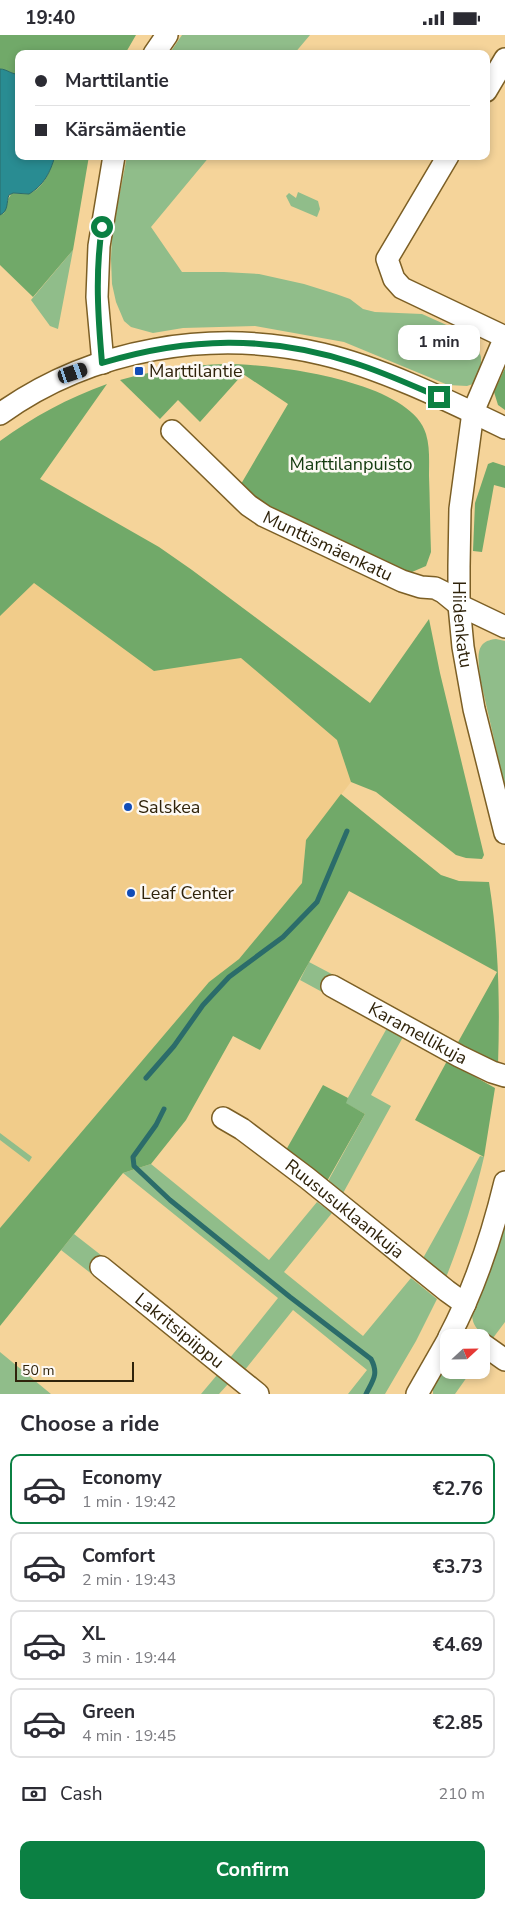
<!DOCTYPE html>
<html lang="en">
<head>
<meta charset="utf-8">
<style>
	:root { --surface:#fff; --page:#f7f7f7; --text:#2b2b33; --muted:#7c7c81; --line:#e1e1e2; --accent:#0b8043 }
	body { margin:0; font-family:"Nunito Sans",sans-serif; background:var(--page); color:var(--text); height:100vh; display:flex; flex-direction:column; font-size:19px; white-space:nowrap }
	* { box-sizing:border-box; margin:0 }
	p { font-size:16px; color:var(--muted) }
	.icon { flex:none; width:28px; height:28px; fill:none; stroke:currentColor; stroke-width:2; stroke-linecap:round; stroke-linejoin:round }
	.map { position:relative; height:1359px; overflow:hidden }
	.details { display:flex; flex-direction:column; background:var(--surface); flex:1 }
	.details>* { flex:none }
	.hud { position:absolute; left:15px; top:15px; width:475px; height:110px; border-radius:10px; box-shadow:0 2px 8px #0003; display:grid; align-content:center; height:110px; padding:0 20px; background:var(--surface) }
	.needle { width:32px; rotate:68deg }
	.tools { position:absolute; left:440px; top:1294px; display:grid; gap:10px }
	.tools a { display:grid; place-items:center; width:50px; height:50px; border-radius:10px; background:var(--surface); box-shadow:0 2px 8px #0003; font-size:25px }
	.scale { position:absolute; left:15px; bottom:12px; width:119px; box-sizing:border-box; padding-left:5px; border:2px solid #2f230b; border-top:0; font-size:14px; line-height:18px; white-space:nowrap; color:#2f230b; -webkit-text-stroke:4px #fdf9f4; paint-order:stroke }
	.end { position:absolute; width:22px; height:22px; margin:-11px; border:6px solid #0b8043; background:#fff; box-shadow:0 0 0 2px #fff }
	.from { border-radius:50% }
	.bubble { position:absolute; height:35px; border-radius:10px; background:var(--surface); box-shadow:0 2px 8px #0003; font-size:16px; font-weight:700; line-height:35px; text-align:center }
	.car { position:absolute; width:15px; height:30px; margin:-15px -8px; border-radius:6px; box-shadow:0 0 4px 1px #0007; background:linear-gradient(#222 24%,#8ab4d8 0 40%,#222 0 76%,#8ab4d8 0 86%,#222 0) }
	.hud b { display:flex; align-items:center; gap:18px; height:48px; font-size:19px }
	.hud b+b { border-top:1px solid var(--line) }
	.hud i { width:12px; height:12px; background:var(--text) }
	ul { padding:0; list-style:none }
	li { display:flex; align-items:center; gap:15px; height:70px; margin:0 10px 8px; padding:0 10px; border:2px solid var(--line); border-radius:10px }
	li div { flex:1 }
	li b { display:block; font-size:19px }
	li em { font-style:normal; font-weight:700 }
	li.on { border-color:var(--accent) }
	li>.icon { width:45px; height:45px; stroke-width:1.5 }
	h2 { padding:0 20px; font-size:22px; line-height:60px }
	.pay { display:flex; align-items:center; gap:12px; height:55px; padding:0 20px; font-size:19px }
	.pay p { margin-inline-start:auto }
	.action { display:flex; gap:10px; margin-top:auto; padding:10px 20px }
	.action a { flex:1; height:58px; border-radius:10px; background:var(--accent); color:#fff; font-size:20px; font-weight:700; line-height:58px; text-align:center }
	.status { display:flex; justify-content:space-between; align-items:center; height:35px; padding:0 25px; background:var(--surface); direction:ltr }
	.status svg { height:14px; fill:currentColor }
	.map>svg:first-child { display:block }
</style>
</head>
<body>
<div class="status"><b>19:40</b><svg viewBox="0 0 49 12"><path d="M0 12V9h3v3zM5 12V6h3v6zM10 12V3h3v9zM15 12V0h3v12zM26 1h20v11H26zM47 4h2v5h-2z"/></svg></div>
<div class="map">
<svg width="505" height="1359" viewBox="0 0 505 1359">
	<rect width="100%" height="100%" fill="#f5d49a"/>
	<path fill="#f1cc8a" d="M25 524 243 608 350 697 351 747 306 805 302 848 239 924 209 947 0 1193V551Z"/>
	<path fill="#90bd8a" d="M182 0H310L294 19H169Z
		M127 121H210L151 192 182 237H224L259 239 304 249 336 259 350 264 363 274 375 277 422 279 451 292 477 310 481 322V332L473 349 467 351 448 350 344 307 255 291 183 293 153 298 131 292 124 286 116 267 112 249 111 224 112 199Z
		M298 157 318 166 320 174 317 182 291 171 286 161 289 158 296 163Z
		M73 215 58 294 50 291 31 265Z
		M496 604 505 606V752L480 643C479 625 473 606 496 604Z
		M309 927 345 946 335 964 300 945Z
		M387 993 403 1002 371 1060 391 1071 342 1160 327 1148 365 1079 345 1068Z
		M0 1098 32 1122 29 1127 0 1105Z
		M480 1121 484 1122C474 1164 461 1205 445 1245L422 1225Z
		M151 1129 269 1225 317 1167 332 1178 284 1237 363 1301 411 1243 437 1264 416 1306 385 1359H348L367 1335 293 1275 244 1336 229 1324 278 1263 123 1138Z
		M505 1184V1287L493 1303C480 1297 472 1294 472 1277Z
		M74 1199 106 1224 93 1240 61 1215Z
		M0 1317 51 1359H0Z
		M449 1324V1335H472L455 1359H433V1353Z
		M217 1340 228 1349 219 1359H201Z"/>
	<path fill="#71a969" d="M0 0H136L125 19H19V39H14L0 34Z
		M55 121H89L73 215 33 262 0 230V180L4 178 8 164 12 158C15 158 18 159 21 159 41 161 50 137 55 121Z
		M226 329C273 329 411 346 426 399 430 412 429 427 429 441 430 466 430 492 431 517L426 531 412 537 403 535 272 474 256 463 241 449 288 369 243 339 200 387 178 365 160 384 120 345C155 335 189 330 226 329Z
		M505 333V375L498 370 494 357Z
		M107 349 40 444 159 512 192 535 370 668 429 584 440 638 484 820 482 824 466 823 456 820 376 757 351 747 337 705 241 623 154 636 34 548 0 581V406C33 382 68 363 107 349Z
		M493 427 505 431V453L494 450 482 517 473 516 475 468 488 429Z
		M341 759 441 840 459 846 489 847C499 910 500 968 498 1031L457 1009 497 937 349 856 260 1015 233 1001 186 1085 151 1129 123 1138 0 1291V1193L209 947 239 924 302 848 306 805Z
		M447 1026 495 1053 484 1122 415 1085Z
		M323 1050 348 1063 346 1068 365 1079 326 1148 286 1115Z"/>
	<path fill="#298c92" stroke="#2b6c6a" d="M0 34C7 34 12 40 19 39V121H55C50 138 44 150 29 159L13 158 9 160C6 167 9 176 0 180Z"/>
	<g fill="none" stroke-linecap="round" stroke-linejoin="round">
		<path stroke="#2b6c6a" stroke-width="5" d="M146 1043 174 1011 203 970 229 942 283 902 317 867 347 796
			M164 1074 156 1090 133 1122 134 1131 170 1165 290 1262 371 1324C379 1339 373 1345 366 1359"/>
		<defs>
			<g id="minor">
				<path d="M154 19 167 0"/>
				<path d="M486 56 505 24"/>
				<path id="s1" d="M448 121 387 224 394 244 402 253 505 302 473 377 460 474 459 531V570L463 612 474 674 505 798"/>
				<path d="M103 328 97 262 99 211 114 121"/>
				<path d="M0 379C92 313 213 293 322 319 382 333 449 366 505 393"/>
				<path id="s2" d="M172 396 248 470 264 481 402 546 421 552 435 553 443 557 459 570 505 592"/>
				<path id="s3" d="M332 951 459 1021 492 1037 505 1041"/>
				<path id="s4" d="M223 1083 242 1094 307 1143 447 1256 465 1269"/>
				<path id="s5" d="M101 1232 258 1359"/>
				<path d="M449 1302C475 1253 492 1201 505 1147"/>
				<path d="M481 1308 505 1325"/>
				<path d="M417 1359 449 1303"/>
			</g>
		</defs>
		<use href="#minor" stroke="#7c5f25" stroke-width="24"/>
		<use href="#minor" stroke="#fff" stroke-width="21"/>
	</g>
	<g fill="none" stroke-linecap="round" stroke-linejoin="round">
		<path stroke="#0b8043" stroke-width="6" d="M102 192C95 238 98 282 102 328 188 302 268 300 354 328 383 337 411 350 439 362"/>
	</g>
	<g fill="#114cb7" stroke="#fdf9f4" stroke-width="2">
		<rect x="134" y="331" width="10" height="10" rx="2.5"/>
		<circle cx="128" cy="772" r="5"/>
		<circle cx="131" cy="858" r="5"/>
	</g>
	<g text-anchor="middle" stroke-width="5" stroke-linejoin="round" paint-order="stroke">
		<g font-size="18" fill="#2f230b" stroke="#fdf9f4" text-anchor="start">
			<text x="149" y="342">Marttilantie</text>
			<text x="138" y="778">Salskea</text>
			<text x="141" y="864">Leaf Center</text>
		</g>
		<g font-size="18" fill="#12390d" stroke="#fdf9f4">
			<text x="351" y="435">Marttilanpuisto</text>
		</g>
		<g font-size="18" fill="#2f230b" stroke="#fdf9f4">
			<text dy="6" stroke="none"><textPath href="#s2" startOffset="196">Munttismäenkatu</textPath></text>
			<text dy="6" stroke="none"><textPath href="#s1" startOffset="562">Hiidenkatu</textPath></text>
			<text dy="6" stroke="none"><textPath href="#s3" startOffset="98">Karamellikuja</textPath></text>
			<text dy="6" stroke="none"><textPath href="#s4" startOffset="152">Ruususuklaankuja</textPath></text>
			<text dy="6" stroke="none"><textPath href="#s5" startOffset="101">Lakritsipiippu</textPath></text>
		</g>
	</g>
</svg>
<div class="tools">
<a><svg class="needle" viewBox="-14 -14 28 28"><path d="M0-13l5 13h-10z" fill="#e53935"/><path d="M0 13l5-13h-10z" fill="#7c7c81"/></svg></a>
</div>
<div class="scale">50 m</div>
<i class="end from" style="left:102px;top:192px"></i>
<i class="end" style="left:439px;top:362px"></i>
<div class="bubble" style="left:398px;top:290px;width:82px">1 min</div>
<i class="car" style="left:73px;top:338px;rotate:71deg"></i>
<div class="hud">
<b><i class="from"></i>Marttilantie</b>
<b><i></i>Kärsämäentie</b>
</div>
</div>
<section class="details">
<h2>Choose a ride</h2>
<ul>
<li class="on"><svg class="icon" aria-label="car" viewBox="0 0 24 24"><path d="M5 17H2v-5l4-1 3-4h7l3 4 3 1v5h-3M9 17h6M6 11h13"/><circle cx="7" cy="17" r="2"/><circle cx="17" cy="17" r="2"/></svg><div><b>Economy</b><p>1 min · 19:42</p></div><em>€2.76</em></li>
<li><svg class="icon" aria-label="car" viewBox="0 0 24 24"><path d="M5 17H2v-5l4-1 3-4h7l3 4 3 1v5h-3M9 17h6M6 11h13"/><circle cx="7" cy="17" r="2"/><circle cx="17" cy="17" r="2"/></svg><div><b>Comfort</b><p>2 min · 19:43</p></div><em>€3.73</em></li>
<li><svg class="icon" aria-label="car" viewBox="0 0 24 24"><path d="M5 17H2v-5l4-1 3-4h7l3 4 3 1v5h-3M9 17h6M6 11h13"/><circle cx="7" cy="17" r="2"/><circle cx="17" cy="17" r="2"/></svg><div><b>XL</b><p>3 min · 19:44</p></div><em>€4.69</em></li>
<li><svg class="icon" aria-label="car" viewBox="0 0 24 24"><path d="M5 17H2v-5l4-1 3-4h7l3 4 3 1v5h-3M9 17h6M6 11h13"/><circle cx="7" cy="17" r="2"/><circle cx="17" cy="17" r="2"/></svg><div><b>Green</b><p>4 min · 19:45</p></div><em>€2.85</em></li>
</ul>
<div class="pay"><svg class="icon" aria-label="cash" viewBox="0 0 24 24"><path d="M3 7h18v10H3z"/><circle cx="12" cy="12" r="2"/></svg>Cash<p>210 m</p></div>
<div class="action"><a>Confirm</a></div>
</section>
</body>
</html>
